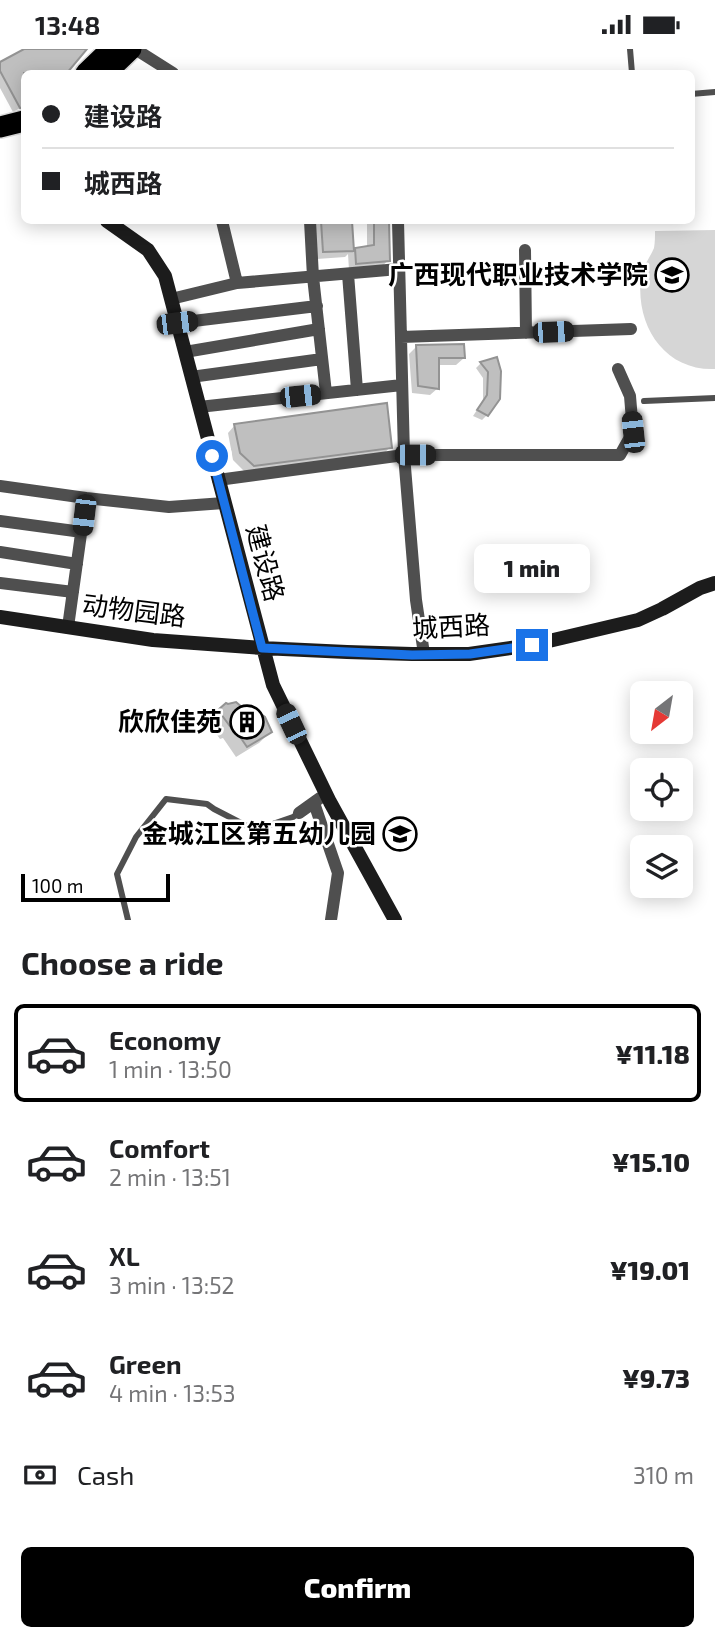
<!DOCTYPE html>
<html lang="en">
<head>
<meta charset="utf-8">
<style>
	:root { --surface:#fff; --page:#f6f6f6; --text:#202124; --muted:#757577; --line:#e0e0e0; --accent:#000 }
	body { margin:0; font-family:"Exo 2","Noto Sans SC",sans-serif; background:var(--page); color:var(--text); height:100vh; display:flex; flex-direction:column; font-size:26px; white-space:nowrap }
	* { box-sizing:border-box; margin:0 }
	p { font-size:23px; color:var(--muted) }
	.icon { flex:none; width:38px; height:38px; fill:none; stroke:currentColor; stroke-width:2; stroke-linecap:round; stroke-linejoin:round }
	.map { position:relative; height:871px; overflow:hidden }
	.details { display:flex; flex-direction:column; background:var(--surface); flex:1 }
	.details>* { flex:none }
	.top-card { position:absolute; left:21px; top:21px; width:674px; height:154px; border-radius:10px; box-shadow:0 4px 18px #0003; display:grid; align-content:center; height:154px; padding:0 21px; background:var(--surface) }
	.needle { width:46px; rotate:211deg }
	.buttons { position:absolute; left:630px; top:632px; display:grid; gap:14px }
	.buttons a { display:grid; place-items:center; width:63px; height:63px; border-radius:10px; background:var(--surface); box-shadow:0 4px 18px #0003; font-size:35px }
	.scale { position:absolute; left:21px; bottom:18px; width:149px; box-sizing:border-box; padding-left:7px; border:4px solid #000; border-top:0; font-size:19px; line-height:24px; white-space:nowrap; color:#000; -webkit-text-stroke:5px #fff; paint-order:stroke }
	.end { position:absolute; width:32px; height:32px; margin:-16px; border:9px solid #1a73e8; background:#fff; box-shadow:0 0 0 4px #fff }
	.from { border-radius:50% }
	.bubble { position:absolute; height:49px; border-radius:10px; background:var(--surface); box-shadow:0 4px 18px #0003; font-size:23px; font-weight:800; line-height:49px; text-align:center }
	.car { position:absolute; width:21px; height:42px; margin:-21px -10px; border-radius:9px; box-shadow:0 0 5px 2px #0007; background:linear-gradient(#222 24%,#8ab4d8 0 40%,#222 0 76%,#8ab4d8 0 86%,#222 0) }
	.top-card b { display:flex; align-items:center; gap:24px; height:66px; font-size:26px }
	.top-card b+b { border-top:2px solid var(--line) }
	.top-card i { width:18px; height:18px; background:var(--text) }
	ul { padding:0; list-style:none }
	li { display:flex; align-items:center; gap:21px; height:98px; margin:0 14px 10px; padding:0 7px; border:4px solid transparent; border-radius:10px }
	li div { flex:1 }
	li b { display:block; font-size:26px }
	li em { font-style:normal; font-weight:800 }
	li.on { border-color:var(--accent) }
	li>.icon { width:63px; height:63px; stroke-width:1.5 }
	h2 { padding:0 21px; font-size:32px; line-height:84px }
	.pay { display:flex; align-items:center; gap:18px; height:77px; padding:0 21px; font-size:26px }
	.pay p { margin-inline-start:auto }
	.action { display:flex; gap:14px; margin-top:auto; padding:14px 21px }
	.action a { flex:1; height:80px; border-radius:10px; background:var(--accent); color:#fff; font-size:28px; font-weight:800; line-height:80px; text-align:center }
	.status { display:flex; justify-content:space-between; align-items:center; height:49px; padding:0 35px; background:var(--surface); direction:ltr }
	.status svg { height:19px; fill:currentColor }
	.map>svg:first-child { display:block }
</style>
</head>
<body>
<div class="status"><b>13:48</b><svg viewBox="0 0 49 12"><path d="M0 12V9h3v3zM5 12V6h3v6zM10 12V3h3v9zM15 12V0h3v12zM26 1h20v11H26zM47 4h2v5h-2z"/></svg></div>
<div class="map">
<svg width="715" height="871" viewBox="0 0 715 871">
	<rect width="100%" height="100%" fill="#fff"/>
	<path fill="#d6d6d6" d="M715 181V320C664 322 635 276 641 228 642 218 650 209 654 199 655 193 655 188 655 182Z"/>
	<path fill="#0003" d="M28 0H85L64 24H24V57L13 63 0 39V15Z
		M314 172H351L353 204 356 200 367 199V172H388V211L381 219 349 221 348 205 345 208 317 210Z
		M416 298 464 309 456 316H437L438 339 430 346 412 344 409 305Z
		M495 310 487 366 482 371 473 367 483 352V329L476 319 481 314Z
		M235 376 390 398 383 406 246 424 233 411 228 384Z
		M243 661 270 683 259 694 236 708 223 689 220 690 208 673 219 662Z"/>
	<path fill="#bfbfbf" stroke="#939393" stroke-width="2" d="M24 0H87L67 24H24V59H20L0 22V13Z
		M321 172H352L354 202 323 203Z
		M374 172H389L390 212 356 215 355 199 374 196Z
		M464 295 465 309H439V340L418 337 416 296Z
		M497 308 501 322 500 350 488 367 477 361 487 346 488 323 480 313Z
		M387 354 392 399 254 417 240 404 234 375Z
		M236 653 243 659 249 657 265 668 272 683 247 698 234 679 232 680 218 661 226 654 228 655Z"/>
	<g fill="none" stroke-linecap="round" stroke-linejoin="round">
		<defs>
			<path id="highway" d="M86 24 111 0
				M106 24 131 0
				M0 78 24 72"/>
		</defs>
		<use href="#highway" stroke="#dbdbdb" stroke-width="24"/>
		<path stroke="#4f4f4f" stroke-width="6" d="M630 0 632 24
			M691 45 715 43
			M644 352 715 349
			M128 871 117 825 136 788 166 750 207 755 214 760 255 781 293 768 299 764"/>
		<path stroke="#4f4f4f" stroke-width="12" d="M135 0 173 24
			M222 172 237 234
			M310 172 313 228 326 344
			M525 201 526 284
			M348 225 357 341
			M171 250 237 234 399 220
			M177 274 317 257
			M401 288 631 280
			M185 303 319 280
			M191 328 322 310
			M199 358 402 336
			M218 431 404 406 398 172
			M0 437 86 449 169 458 224 454
			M0 472 82 483
			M0 503 77 515
			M0 534 73 543
			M68 578 86 449
			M424 605 416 551 404 406H620L633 383 630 347 618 320
			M314 754 338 824 331 871
			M299 764 320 749"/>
		<path stroke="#1c1c1c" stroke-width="14" d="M107 172 148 201 165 227 273 636 330 753 395 871
			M0 568 153 591 262 599 347 603 412 605H469L532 596 638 571 662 560 700 539 715 534"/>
		<use href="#highway" stroke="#000" stroke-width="21"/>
	</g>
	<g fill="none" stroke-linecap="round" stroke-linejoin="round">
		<path stroke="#1a73e8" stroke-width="9" d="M212 407 262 599 412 606 470 605 532 596"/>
	</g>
	<defs>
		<symbol id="school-ring" viewBox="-11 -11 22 22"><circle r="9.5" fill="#fff" stroke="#000" stroke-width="1.5"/><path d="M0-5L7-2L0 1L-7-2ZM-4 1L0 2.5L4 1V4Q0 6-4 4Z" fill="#000"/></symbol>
		<symbol id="building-ring" viewBox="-11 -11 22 22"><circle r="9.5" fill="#fff" stroke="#000" stroke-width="1.5"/><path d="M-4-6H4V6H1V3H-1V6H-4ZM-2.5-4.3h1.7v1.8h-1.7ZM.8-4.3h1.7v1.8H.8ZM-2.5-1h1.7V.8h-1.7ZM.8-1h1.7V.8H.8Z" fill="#000"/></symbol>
	</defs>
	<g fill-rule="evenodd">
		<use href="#school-ring" x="653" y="207" width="38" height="38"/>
		<use href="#building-ring" x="228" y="654" width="38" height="38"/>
		<use href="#school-ring" x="381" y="766" width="38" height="38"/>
	</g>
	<g text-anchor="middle" stroke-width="5" stroke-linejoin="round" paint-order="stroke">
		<g font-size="26" font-weight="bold" fill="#000" stroke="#fff" text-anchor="end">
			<text x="648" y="235">广西现代职业技术学院</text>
			<text x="222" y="682">欣欣佳苑</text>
			<text x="376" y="794">金城江区第五幼儿园</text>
		</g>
		<g font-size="26" fill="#000" stroke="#fff">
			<text transform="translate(265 514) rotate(75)" y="9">建设路</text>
			<text transform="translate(134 562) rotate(7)" y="9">动物园路</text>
			<text transform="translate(451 578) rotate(-3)" y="9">城西路</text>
		</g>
	</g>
</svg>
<div class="buttons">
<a><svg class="needle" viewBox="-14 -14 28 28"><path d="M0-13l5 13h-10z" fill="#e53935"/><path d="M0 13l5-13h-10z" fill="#757577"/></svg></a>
<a><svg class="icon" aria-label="locate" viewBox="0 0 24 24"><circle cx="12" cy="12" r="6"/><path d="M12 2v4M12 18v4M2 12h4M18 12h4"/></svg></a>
<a><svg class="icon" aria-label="layers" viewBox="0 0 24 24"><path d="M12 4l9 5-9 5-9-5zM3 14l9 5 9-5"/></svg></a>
</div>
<div class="scale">100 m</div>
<i class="end from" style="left:212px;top:407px"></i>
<i class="end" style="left:532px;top:596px"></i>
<div class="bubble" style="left:474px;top:495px;width:116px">1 min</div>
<i class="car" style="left:177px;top:274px;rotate:83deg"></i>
<i class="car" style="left:553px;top:283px;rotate:88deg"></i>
<i class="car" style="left:300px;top:347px;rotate:84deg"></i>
<i class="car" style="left:633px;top:383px;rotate:354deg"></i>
<i class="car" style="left:415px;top:406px;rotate:90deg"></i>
<i class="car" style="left:84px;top:466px;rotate:187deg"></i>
<i class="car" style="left:291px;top:675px;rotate:335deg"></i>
<div class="top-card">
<b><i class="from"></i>建设路</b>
<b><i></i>城西路</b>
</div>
</div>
<section class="details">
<h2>Choose a ride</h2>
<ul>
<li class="on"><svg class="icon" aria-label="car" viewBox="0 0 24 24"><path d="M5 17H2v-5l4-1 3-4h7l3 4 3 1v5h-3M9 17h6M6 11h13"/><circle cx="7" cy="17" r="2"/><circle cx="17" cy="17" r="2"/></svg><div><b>Economy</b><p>1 min · 13:50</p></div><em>¥11.18</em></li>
<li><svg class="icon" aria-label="car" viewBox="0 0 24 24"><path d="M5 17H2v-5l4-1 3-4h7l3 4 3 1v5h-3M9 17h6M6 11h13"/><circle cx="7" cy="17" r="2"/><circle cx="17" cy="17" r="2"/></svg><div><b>Comfort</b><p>2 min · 13:51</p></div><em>¥15.10</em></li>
<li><svg class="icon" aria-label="car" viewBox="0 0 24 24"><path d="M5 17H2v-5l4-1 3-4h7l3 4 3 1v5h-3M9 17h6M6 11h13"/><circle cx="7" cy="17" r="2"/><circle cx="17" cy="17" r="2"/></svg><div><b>XL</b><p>3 min · 13:52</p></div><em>¥19.01</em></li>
<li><svg class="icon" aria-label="car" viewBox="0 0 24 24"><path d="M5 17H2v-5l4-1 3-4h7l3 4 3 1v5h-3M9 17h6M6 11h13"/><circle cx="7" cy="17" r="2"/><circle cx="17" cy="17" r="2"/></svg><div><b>Green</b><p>4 min · 13:53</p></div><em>¥9.73</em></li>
</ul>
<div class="pay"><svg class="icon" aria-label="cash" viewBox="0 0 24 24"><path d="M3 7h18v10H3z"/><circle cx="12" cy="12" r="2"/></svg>Cash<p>310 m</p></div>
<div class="action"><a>Confirm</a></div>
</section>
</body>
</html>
